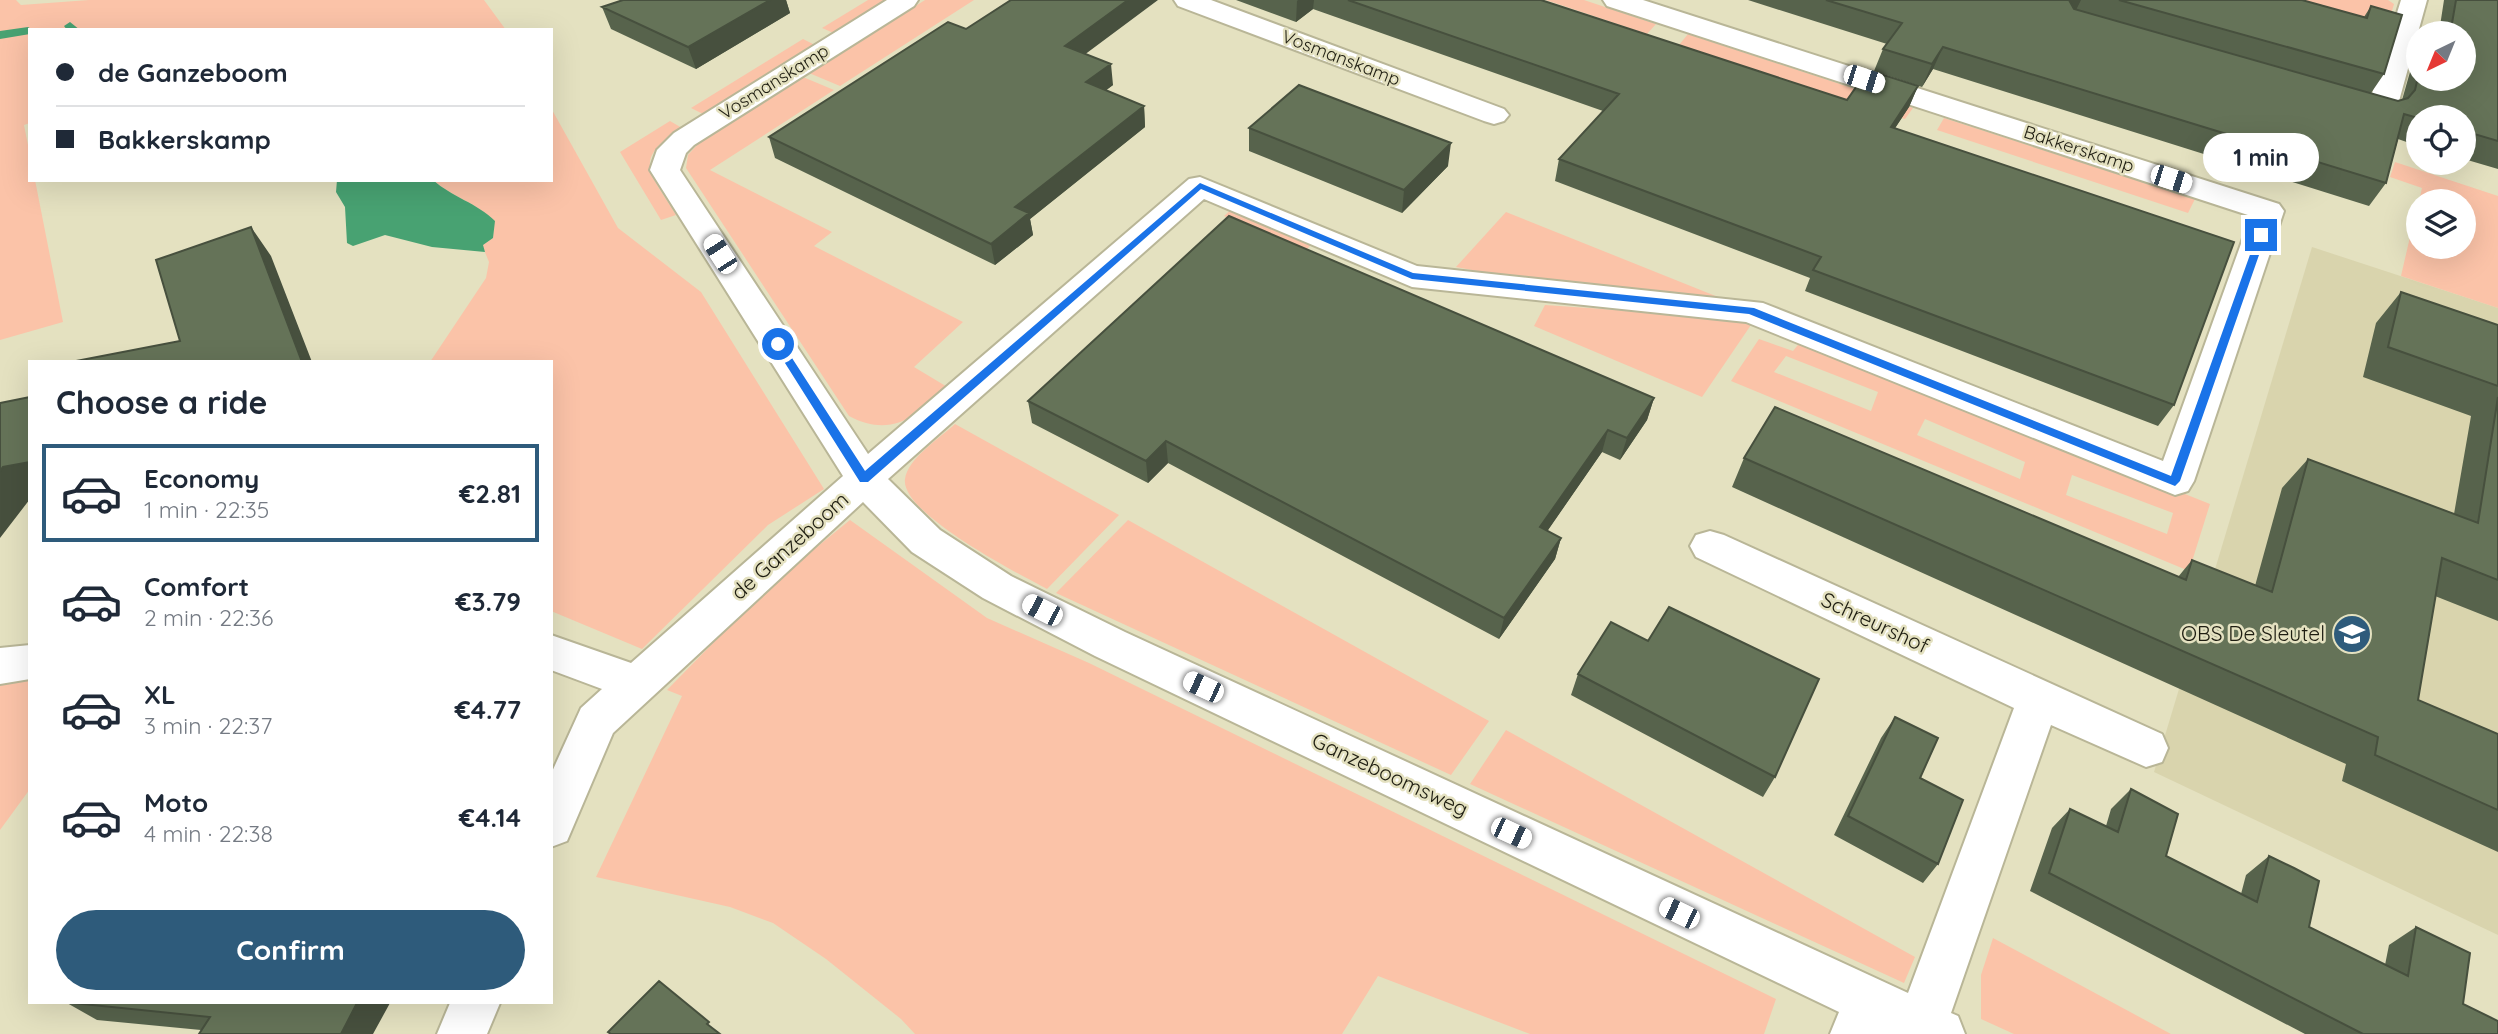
<!DOCTYPE html>
<html lang="en">
<head>
<meta charset="utf-8">
<style>
	:root { --surface:#fff; --page:#f2f2f3; --text:#1f2937; --muted:#747a83; --line:#e0e1e3; --accent:#2e5b7b }
	body { margin:0; font-family:Quicksand,sans-serif; background:var(--page); color:var(--text); height:100vh; display:flex; flex-direction:column; font-size:26px; white-space:nowrap }
	* { box-sizing:border-box; margin:0 }
	p { font-size:23px; color:var(--muted) }
	.icon { flex:none; width:38px; height:38px; fill:none; stroke:currentColor; stroke-width:2; stroke-linecap:round; stroke-linejoin:round }
	.map { position:relative; flex:1; overflow:hidden }
	.details { position:absolute; left:28px; top:360px; width:525px; height:644px; display:flex; flex-direction:column; background:var(--surface); border-radius:0px; box-shadow:0 7px 28px #0002 }
	.details>* { flex:none }
	.top-card { position:absolute; left:28px; top:28px; width:525px; height:154px; border-radius:0px; box-shadow:0 7px 28px #0002; display:grid; align-content:center; height:154px; padding:0 28px; background:var(--surface) }
	.needle { width:46px; rotate:223deg }
	.tools { position:absolute; left:2406px; top:21px; display:grid; gap:14px }
	.tools a { display:grid; place-items:center; width:70px; height:70px; border-radius:50%; background:var(--surface); box-shadow:0 7px 28px #0002; font-size:35px }
	.end { position:absolute; width:32px; height:32px; margin:-16px; border:9px solid #1a73e8; background:#fff; box-shadow:0 0 0 4px #fff }
	.from { border-radius:50% }
	.bubble { position:absolute; height:49px; border-radius:24px; background:var(--surface); box-shadow:0 7px 28px #0002; font-size:23px; font-weight:700; line-height:49px; text-align:center }
	.car { position:absolute; width:21px; height:42px; margin:-21px -10px; border-radius:9px; box-shadow:0 0 5px 2px #0007; background:linear-gradient(#fff 24%,#345 0 40%,#fff 0 76%,#345 0 86%,#fff 0) }
	.top-card b { display:flex; align-items:center; gap:24px; height:66px; font-size:26px }
	.top-card b+b { border-top:2px solid var(--line) }
	.top-card i { width:18px; height:18px; background:var(--text) }
	ul { padding:0; list-style:none }
	li { display:flex; align-items:center; gap:21px; height:98px; margin:0 14px 10px; padding:0 14px; border:4px solid transparent; border-radius:0px }
	li div { flex:1 }
	li b { display:block; font-size:26px }
	li em { font-style:normal; font-weight:700 }
	li.active { border-color:var(--accent) }
	li>.icon { width:63px; height:63px; stroke-width:1.5 }
	h2 { padding:0 28px; font-size:32px; line-height:84px }
	.action { display:flex; gap:14px; margin-top:auto; padding:14px 28px }
	.action a { flex:1; height:80px; border-radius:42px; background:var(--accent); color:#fff; font-size:28px; font-weight:700; line-height:80px; text-align:center }
	.map>svg:first-child { display:block }
</style>
</head>
<body>
<div class="map">
<svg width="2498" height="1034" viewBox="0 0 2498 1034">
	<rect width="100%" height="100%" fill="#e4e1c0"/>
	<path fill="#d9d4ad" d="M2312 247 2498 308V935L2154 772Z"/>
	<path fill="#fbc3a8" fill-rule="evenodd" d="M0 0H16L21 5 89 0H484L506 30H30V123L24 125 30 155V180H35L63 322 0 340Z
		M868 0H890L836 34 822 28Z
		M925 0H974L840 86 809 73Z
		M1546 0H1584L1656 24 1647 34Z
		M2264 0H2388L2394 4 2382 45Z
		M1688 34 1913 108 1905 119 1679 45Z
		M803 39 817 46 705 115 691 108Z
		M803 77 834 90 710 170 832 232 814 246 963 322 914 367 949 388C917 415 892 439 849 416L686 168 688 155 699 143Z
		M551 108 618 228 701 292 824 489 768 525 642 649 551 611V362H430L486 278 489 262 482 245 493 238 494 221C477 203 452 197 433 180H551Z
		M1944 118 2195 199 2188 213 1937 130Z
		M670 121 682 128C631 160 650 172 676 215L661 220 620 152Z
		M2395 162 2498 196V308L2401 276 2418 202V247H2464V201H2419L2422 188 2390 177Z
		M1233 208 1313 243 1305 251 1224 216Z
		M1506 212 1718 297 1473 281 1477 271 1456 267Z
		M1545 305 1732 318 1753 322 1702 397 1534 326Z
		M1759 339 1793 351 1801 341 2210 504 2189 571 1731 381ZM1786 356 1878 392 1871 411 1774 372ZM1925 419 2025 462 2020 479 1917 435ZM2072 475 2173 513 2167 534 2066 495Z
		M955 424 1119 515 1047 589C1019 574 900 513 905 479 908 458 940 438 955 424Z
		M850 520 987 618 1089 663 1776 999 1764 1034H1530L1378 976 1342 1034H915L901 1019 826 959 773 923 730 907 596 877 682 696 667 690 768 587Z
		M1128 520 1489 721 1451 775 1056 593Z
		M30 671V789L0 830V674Z
		M1506 730 1915 957 1904 983 1470 784Z
		M1993 938 2171 1034H2014L1981 1019V975Z"/>
	<path fill="#48a272" d="M337 180H433C452 197 477 203 495 221L493 238 483 245 485 252 432 247 385 235 353 246 347 243 345 207 336 192Z"/>
	<g fill="none" stroke-linecap="round" stroke-linejoin="round">
		<path fill="#48a272" fill-rule="evenodd" d="M70 22 80 30H67L64 26Z
			M28 27 33 30H30V34L0 39V31Z"/>
		<defs>
			<path id="street" d="M887 0H918L914 6 694 145 686 153 680 170 868 454 1189 179 1200 177 1417 266 1763 303 2163 461 2251 216 1607 6 1603 0H1643L2279 204 2284 211 2194 481 2188 491 2175 495 1746 322 1412 287 1204 199 888 479 940 530 1011 576 1125 632 1908 993 2014 708 1696 557 1690 546 1696 535 1710 531 1724 535 2162 734 2168 748 2162 762 2146 767 2051 725 1951 1013 1958 1016 1965 1034H1830L1839 1012 1095 656 983 598 912 552 863 502 613 733 567 841 551 847V774L581 708 602 689 551 670V635L631 663 843 476 650 170 657 150 674 133Z
				M1174 0H1211L1504 109 1509 115 1504 121 1494 124 1484 121 1178 6Z
				M2401 0H2427L2396 112 2391 118 2381 121 2337 108 2333 102 2337 96 2347 93 2370 100Z
				M30 645V679L0 684V648Z
				M450 1003H500L487 1034H437Z"/>
		</defs>
		<use href="#street" stroke="#b9b697" stroke-width="4"/>
		<use href="#street" fill="#fff" fill-rule="evenodd"/>
	</g>
	<path fill="#57634c" d="M623 0H786L790 13 696 69 611 29 602 7Z
		M1236 0H1541L1847 100 1918 86 1909 107 1895 128 2174 405 2158 426 1805 291 1810 278 1555 181 1559 159 1603 111 1313 9 1296 22Z
		M1748 0H2302L2364 17 2371 6 2384 74 2371 93 2398 101 2402 100 2418 44V79L2464 33H2426L2433 24 2440 26 2444 0H2498V169L2464 159V117H2418V146L2398 139 2386 183 2369 206 1933 69 1922 87 1874 71 1883 49 1887 44Z
		M966 29 1085 54 1113 85 1106 90 1144 106 1145 127 1030 219 1033 235 995 265 775 158 769 137Z
		M1249 128 1448 166 1402 213 1249 151Z
		M2401 292 2498 325V621L2435 596 2418 700 2498 734V852L2342 781 2346 764 1732 487 1744 458 2178 577 2192 560 2255 586 2282 488 2308 459 2454 514 2471 416 2363 377 2376 323Z
		M1654 398 1647 420 1620 460 1602 452 1547 531 1561 538 1555 559 1499 639 1168 463 1148 483 1032 423 1028 401Z
		M1578 674 1775 777 1763 797 1571 695Z
		M1895 717 1920 778 1938 864 1923 883 1834 835 1881 738Z
		M2131 789 2166 856 2241 894 2246 875 2269 856 2309 927 2385 965 2389 945 2416 927 2463 1004 2498 1034H2305L2030 891 2052 828 2070 809 2106 826 2111 809Z
		M67 1003H390L201 1030 97 1020Z"/>
	<path fill="#47503e" d="M770 0H786L790 13 696 69 688 47Z
		M1128 0H1158L1068 67 1065 46Z
		M1298 0H1314L1313 9 1296 22 1297 1Z
		M2069 0H2081L2075 12Z
		M1943 47 1933 69 1922 87 1932 64Z
		M1111 64 1113 85 1088 104 1086 82Z
		M1918 86 1909 107 1882 148 1891 127Z
		M1144 106 1145 127 1030 219 1033 235 995 265 991 244 1015 207Z
		M1451 143 1448 166 1402 213 1404 190Z
		M251 227 271 256 312 362H302Z
		M1654 398 1647 420 1620 460 1627 438Z
		M1608 430 1602 452 1535 549 1540 527Z
		M1166 441 1168 463 1148 483 1146 461Z
		M30 462V499L0 538V471L3 467Z
		M1561 538 1555 559 1499 639 1504 618Z
		M357 1003H390L373 1034H341Z"/>
	<path fill="#657358" stroke="#47503e" stroke-width="2" d="M623 0H770L688 47 602 7Z
		M1011 0H1128L1065 46 1111 64 1086 82 1144 106 1015 207 1029 213 991 244 769 137 948 22 966 29Z
		M1348 0H1541L1847 100 1868 70 1918 86 1891 127 2234 242 2174 405 1813 270 1821 257 1559 159 1619 94Z
		M1826 0H2069L2074 9 2398 101 2408 98 2415 90 2418 77V79H2464V33H2430L2433 24 2451 29 2456 0H2498V141L2464 131V117L2418 118 2404 114 2386 183 1943 47 1932 64 1883 49 1902 23Z
		M2119 0H2302L2367 18 2371 6 2402 15 2384 74Z
		M1299 85 1451 143 1404 190 1249 128Z
		M1229 216 1654 398 1627 438 1608 430 1540 527 1561 538 1504 618 1166 441 1146 461 1028 401Z
		M251 227 302 362H71L180 341 156 260Z
		M2401 292 2498 325V386L2388 347Z
		M30 397V462L3 467 0 471V403Z
		M2498 397V580L2442 558 2418 700 2498 734V810L2375 755 2378 737 1744 458 1775 407 2186 580 2192 560 2272 592 2308 459 2478 523Z
		M1669 607 1819 679 1775 777 1578 674 1611 622 1648 641Z
		M1895 717 1938 738 1920 778 1963 800 1938 864 1848 816Z
		M2131 789 2178 814 2166 856 2257 902 2269 856 2294 868 2319 881 2309 927 2408 976 2416 927 2470 953 2463 1004 2498 1021V1034H2363L2049 873 2070 809 2118 832Z
		M659 981 709 1022 707 1024 720 1034H611L608 1032Z
		M73 1003H357L341 1034H199L210 1017Z"/>
	<path fill="#1a73e8" d="M1200 183 1413 273 1754 308 2171 476 2257 235 2261 232 2266 235 2180 481 2175 486 1749 314 1412 279 1201 189 868 482H860L773 344 781 341 865 471Z"/>
	<defs>
		<symbol id="school-disc" viewBox="-11 -11 22 22"><circle r="9.5" fill="#2e5b7b" stroke="#e4e1c0"/><path d="M0-5L7-2L0 1L-7-2ZM-4 1L0 2.5L4 1V4Q0 6-4 4Z" fill="#fff"/></symbol>
	</defs>
	<g fill-rule="evenodd">
		<use href="#school-disc" x="2330" y="612" width="44" height="44"/>
	</g>
	<g text-anchor="middle" stroke-width="5" stroke-linejoin="round" paint-order="stroke">
		<g font-size="18" fill="#1e1d11" stroke="#e4e1c0">
			<text transform="translate(1341 58) rotate(21)" y="6">Vosmanskamp</text>
			<text transform="translate(774 82) rotate(-32)" y="6">Vosmanskamp</text>
			<text transform="translate(2079 149) rotate(18)" y="6">Bakkerskamp</text>
		</g>
		<g font-size="21" fill="#1e1d11" stroke="#e4e1c0">
			<text transform="translate(790 546) rotate(-42)" y="7">de Ganzeboom</text>
			<text transform="translate(1875 623) rotate(25)" y="7">Schreurshof</text>
			<text transform="translate(1390 775) rotate(25)" y="7">Ganzeboomsweg</text>
		</g>
		<g font-size="21" fill="#1e1d11" stroke="#e4e1c0" text-anchor="end">
			<text x="2325" y="641">OBS De Sleutel</text>
		</g>
	</g>
</svg>
<div class="tools">
<a><svg class="needle" viewBox="-14 -14 28 28"><path d="M0-13l5 13h-10z" fill="#e53935"/><path d="M0 13l5-13h-10z" fill="#747a83"/></svg></a>
<a><svg class="icon" aria-label="locate" viewBox="0 0 24 24"><circle cx="12" cy="12" r="6"/><path d="M12 2v4M12 18v4M2 12h4M18 12h4"/></svg></a>
<a><svg class="icon" aria-label="layers" viewBox="0 0 24 24"><path d="M12 4l9 5-9 5-9-5zM3 14l9 5 9-5"/></svg></a>
</div>
<i class="end from" style="left:778px;top:344px"></i>
<i class="end" style="left:2261px;top:235px"></i>
<div class="bubble" style="left:2203px;top:133px;width:116px">1 min</div>
<i class="car" style="left:1864px;top:79px;rotate:108deg"></i>
<i class="car" style="left:2171px;top:179px;rotate:108deg"></i>
<i class="car" style="left:720px;top:254px;rotate:327deg"></i>
<i class="car" style="left:1042px;top:610px;rotate:297deg"></i>
<i class="car" style="left:1203px;top:687px;rotate:295deg"></i>
<i class="car" style="left:1511px;top:833px;rotate:115deg"></i>
<i class="car" style="left:1679px;top:913px;rotate:296deg"></i>
<div class="top-card">
<b><i class="from"></i>de Ganzeboom</b>
<b><i></i>Bakkerskamp</b>
</div>
<section class="details">
<h2>Choose a ride</h2>
<ul>
<li class="active"><svg class="icon" aria-label="car" viewBox="0 0 24 24"><path d="M5 17H2v-5l4-1 3-4h7l3 4 3 1v5h-3M9 17h6M6 11h13"/><circle cx="7" cy="17" r="2"/><circle cx="17" cy="17" r="2"/></svg><div><b>Economy</b><p>1 min · 22:35</p></div><em>€2.81</em></li>
<li><svg class="icon" aria-label="car" viewBox="0 0 24 24"><path d="M5 17H2v-5l4-1 3-4h7l3 4 3 1v5h-3M9 17h6M6 11h13"/><circle cx="7" cy="17" r="2"/><circle cx="17" cy="17" r="2"/></svg><div><b>Comfort</b><p>2 min · 22:36</p></div><em>€3.79</em></li>
<li><svg class="icon" aria-label="car" viewBox="0 0 24 24"><path d="M5 17H2v-5l4-1 3-4h7l3 4 3 1v5h-3M9 17h6M6 11h13"/><circle cx="7" cy="17" r="2"/><circle cx="17" cy="17" r="2"/></svg><div><b>XL</b><p>3 min · 22:37</p></div><em>€4.77</em></li>
<li><svg class="icon" aria-label="car" viewBox="0 0 24 24"><path d="M5 17H2v-5l4-1 3-4h7l3 4 3 1v5h-3M9 17h6M6 11h13"/><circle cx="7" cy="17" r="2"/><circle cx="17" cy="17" r="2"/></svg><div><b>Moto</b><p>4 min · 22:38</p></div><em>€4.14</em></li>
</ul>
<div class="action"><a>Confirm</a></div>
</section>
</div>
</body>
</html>
